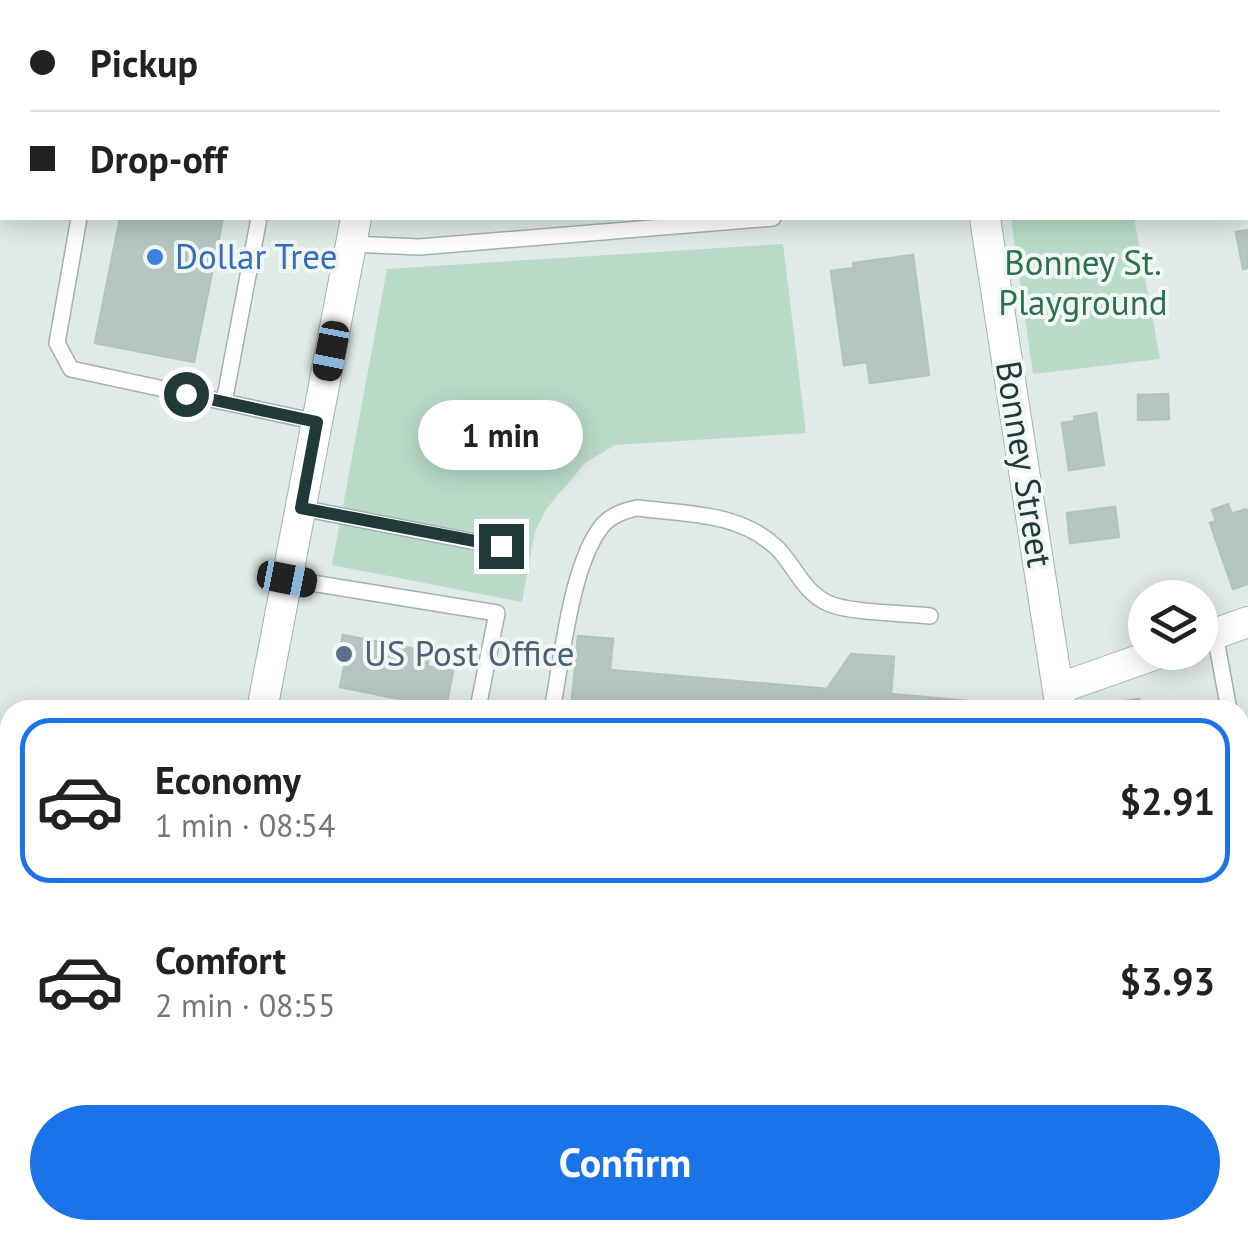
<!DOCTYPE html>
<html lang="en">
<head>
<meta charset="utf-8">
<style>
	:root { --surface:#fff; --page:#f6f6f6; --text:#222; --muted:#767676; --line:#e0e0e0; --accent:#1a73e8 }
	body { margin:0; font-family:"PT Sans",sans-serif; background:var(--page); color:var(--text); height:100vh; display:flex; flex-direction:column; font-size:38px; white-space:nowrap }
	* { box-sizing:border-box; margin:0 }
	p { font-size:32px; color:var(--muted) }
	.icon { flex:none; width:55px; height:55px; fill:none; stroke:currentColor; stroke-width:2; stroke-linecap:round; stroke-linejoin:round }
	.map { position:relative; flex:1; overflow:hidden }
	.side { position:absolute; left:0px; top:700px; width:1250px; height:540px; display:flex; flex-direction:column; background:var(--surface); border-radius:30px 30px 0 0; box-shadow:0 5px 25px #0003 }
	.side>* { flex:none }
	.banner { position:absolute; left:0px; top:0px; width:1250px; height:220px; box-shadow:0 5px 25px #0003; display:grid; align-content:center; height:220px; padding:0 30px; background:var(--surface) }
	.tools { position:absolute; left:1128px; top:580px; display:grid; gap:20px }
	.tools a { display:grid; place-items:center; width:90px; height:90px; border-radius:50%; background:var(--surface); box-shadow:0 5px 25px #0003; font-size:50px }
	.end { position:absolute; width:45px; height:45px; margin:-22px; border:12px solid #213a37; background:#fff; box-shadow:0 0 0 5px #fff }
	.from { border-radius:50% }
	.bubble { position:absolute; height:70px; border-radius:35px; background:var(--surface); box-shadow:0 5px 25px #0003; font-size:32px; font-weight:800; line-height:70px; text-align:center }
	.car { position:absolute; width:30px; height:60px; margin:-30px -15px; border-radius:12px; box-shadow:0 0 8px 2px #0007; background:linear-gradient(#222 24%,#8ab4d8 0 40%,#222 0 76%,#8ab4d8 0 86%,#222 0) }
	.banner b { display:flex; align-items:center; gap:35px; height:95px; font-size:38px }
	.banner b+b { border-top:2px solid var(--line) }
	.banner i { width:25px; height:25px; background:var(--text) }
	ul { padding:18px 0 0; list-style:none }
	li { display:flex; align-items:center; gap:30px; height:165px; margin:0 20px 15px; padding:0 10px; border:5px solid transparent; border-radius:30px }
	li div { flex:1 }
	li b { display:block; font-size:38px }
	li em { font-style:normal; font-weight:800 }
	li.on { border-color:var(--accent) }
	li>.icon { width:90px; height:90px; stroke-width:1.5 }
	.primary-button { display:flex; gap:20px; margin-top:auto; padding:20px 30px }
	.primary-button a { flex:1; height:115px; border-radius:60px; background:var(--accent); color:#fff; font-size:40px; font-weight:800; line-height:115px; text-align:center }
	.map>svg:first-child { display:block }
</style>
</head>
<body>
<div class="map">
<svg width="1248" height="1240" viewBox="0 0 1248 1240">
	<rect width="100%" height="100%" fill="#e0eae7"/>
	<path fill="#cedad7" d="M438 0H917L918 2H438Z"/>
	<path fill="#b9dbc8" d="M1011 218H1134L1160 359 1033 374Z
		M783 244 806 433 615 445 585 463 547 508 535 531 522 602 332 565 387 269Z"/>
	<path fill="#b5c5c1" stroke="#b2c4bf" stroke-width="2.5" d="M212 0H342L211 2Z
		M120 218H223L194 362 95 343Z
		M1248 230V268L1243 269 1236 232Z
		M913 255 929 375 870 383 867 362 844 365 831 271 854 268 853 263Z
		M1168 394 1169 419 1138 420V395Z
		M1096 413 1104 465 1069 470 1062 423 1075 421 1074 417Z
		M1228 504 1232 514 1246 509 1248 513V584L1233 589 1210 523 1216 521 1212 510Z
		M1115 507 1119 537 1070 543 1067 513Z
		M343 635 430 652 427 666 453 671 446 708 340 687 345 662 338 660Z
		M578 636 613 639 610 670 827 689 851 654 894 657 891 694 967 701 966 710H571Z
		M1139 699 1141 710H1075L1074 709Z
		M0 1051 10 1053V1230H89L88 1237 72 1234 71 1240H41L0 1232Z
		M1243 1129 1248 1150V1236L1228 1240H1191L1189 1230H1240V1130Z
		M338 1230H380L386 1240H328L340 1233Z"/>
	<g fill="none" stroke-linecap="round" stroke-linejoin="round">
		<defs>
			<path id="lane" d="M171 2V0
				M79 218 57 343 71 369 317 422
				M351 244 419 247 773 218
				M224 402 259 218
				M301 508 501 547
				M287 579 497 613 479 703
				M1215 634 1229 710
				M552 710C562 660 571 564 602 526 611 515 624 511 637 508 686 514 739 512 777 548 796 567 803 593 830 604 851 613 905 613 930 616
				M1240 1113H1248
				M426 1230 432 1240
				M1162 1230 1164 1240
				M240 1240 242 1230"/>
			<path id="street" d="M951 0V2
				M985 218 1061 710
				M1200 639 1248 622
				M1060 688 1162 652
				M1240 889 1248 886
				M1125 1230 1126 1240"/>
			<path id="secondary" d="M397 2 398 0
				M262 710 356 218
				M160 1240 162 1230"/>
		</defs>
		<use href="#lane" stroke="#a3b2af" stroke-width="18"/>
		<use href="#street" stroke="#a3b2af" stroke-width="32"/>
		<use href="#secondary" stroke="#9fb6b1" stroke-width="32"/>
		<use href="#lane" stroke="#fff" stroke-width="15"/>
		<use href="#street" stroke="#fff" stroke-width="30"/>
		<use href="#secondary" stroke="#fff" stroke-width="30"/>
	</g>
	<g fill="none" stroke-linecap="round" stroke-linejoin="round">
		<path stroke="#213a37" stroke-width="12" d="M186 394 317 422 301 508 501 546"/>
	</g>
	<circle fill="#3f7fe0" stroke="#f0f7f5" stroke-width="4" cx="155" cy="257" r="10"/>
	<circle fill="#5c6f8a" stroke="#f0f7f5" stroke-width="4" cx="344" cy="654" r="10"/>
	<g text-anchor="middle" stroke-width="8" stroke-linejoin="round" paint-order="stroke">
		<g font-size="35" fill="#366cbe" stroke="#f0f7f5" text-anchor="start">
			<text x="175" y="269">Dollar Tree</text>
		</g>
		<g font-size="35" fill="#2c7051" stroke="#f0f7f5">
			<text x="1083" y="275">Bonney St.<tspan x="1083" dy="40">Playground</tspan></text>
		</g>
		<g font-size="35" fill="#213a37" stroke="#f0f7f5">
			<text transform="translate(1024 464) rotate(81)" y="12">Bonney Street</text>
		</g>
		<g font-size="35" fill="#4e5e75" stroke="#f0f7f5" text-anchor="start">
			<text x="364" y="666">US Post Office</text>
		</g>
	</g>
</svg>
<div class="tools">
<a><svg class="icon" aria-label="layers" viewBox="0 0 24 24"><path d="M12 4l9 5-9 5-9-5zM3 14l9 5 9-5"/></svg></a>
</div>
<i class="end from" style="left:186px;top:394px"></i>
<i class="end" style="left:501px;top:546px"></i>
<div class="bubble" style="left:418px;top:400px;width:165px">1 min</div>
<i class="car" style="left:331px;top:351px;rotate:191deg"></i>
<i class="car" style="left:287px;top:579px;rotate:101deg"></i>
<div class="banner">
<b><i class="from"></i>Pickup</b>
<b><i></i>Drop-off</b>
</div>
<section class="side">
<ul>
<li class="on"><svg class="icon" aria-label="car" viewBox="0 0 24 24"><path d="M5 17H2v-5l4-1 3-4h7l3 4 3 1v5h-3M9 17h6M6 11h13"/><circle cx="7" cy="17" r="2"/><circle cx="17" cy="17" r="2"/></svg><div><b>Economy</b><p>1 min · 08:54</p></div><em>$2.91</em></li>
<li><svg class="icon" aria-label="car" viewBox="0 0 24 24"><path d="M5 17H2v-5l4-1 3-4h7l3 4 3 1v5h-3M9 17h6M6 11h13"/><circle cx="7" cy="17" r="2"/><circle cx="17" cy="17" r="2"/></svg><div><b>Comfort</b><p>2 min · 08:55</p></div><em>$3.93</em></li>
</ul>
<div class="primary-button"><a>Confirm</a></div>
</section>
</div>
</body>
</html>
